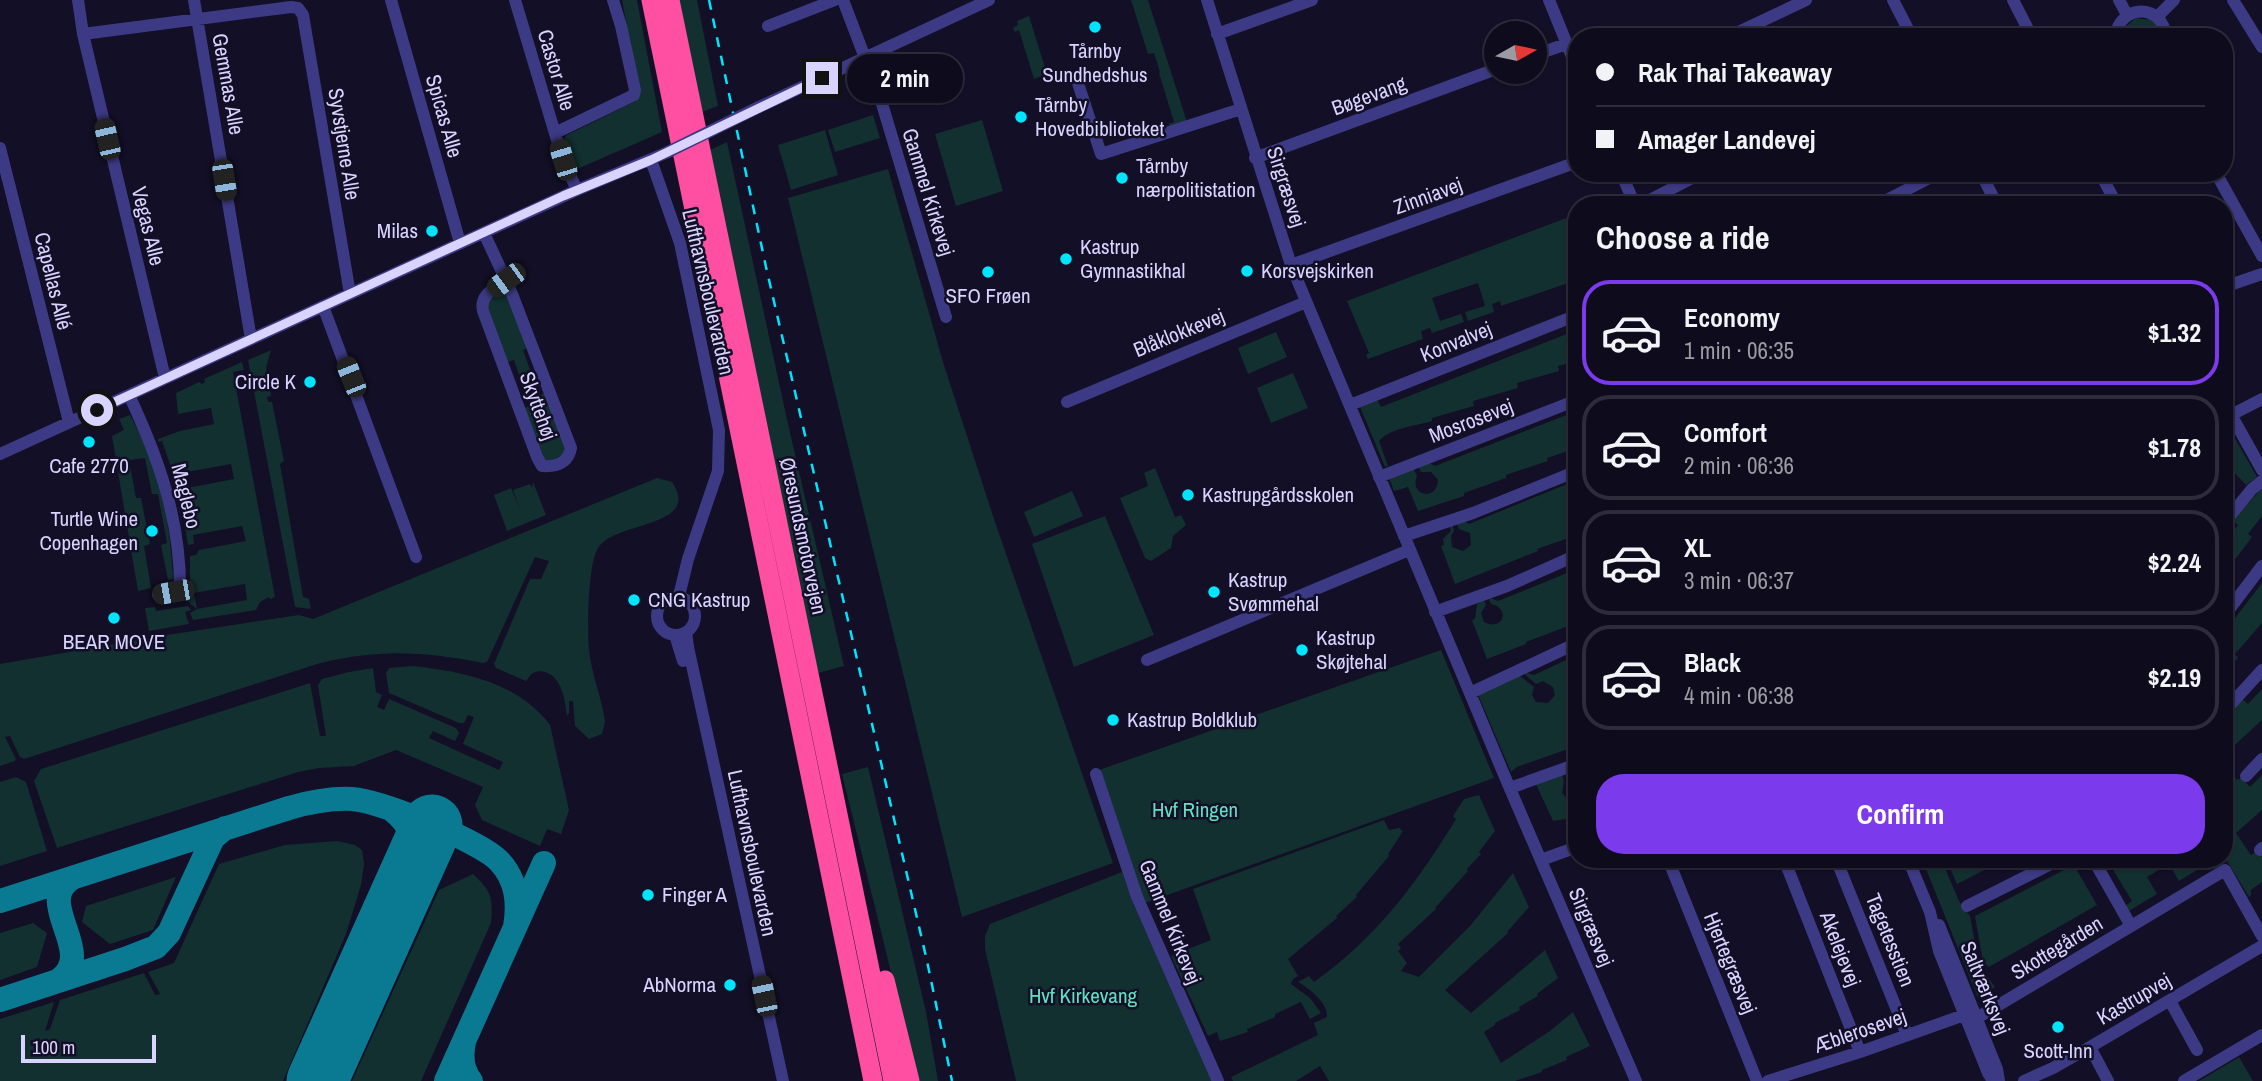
<!DOCTYPE html>
<html lang="en">
<head>
<meta charset="utf-8">
<style>
	:root { --surface:#0e0b1c; --page:#1c1929; --text:#f1f3f6; --muted:#9b9ba3; --line:#2e2b3b; --accent:#7c3aed }
	body { margin:0; font-family:"Archivo Narrow",sans-serif; background:var(--page); color:var(--text); height:100vh; display:flex; flex-direction:column; font-size:26px; white-space:nowrap }
	* { box-sizing:border-box; margin:0 }
	p { font-size:23px; color:var(--muted) }
	.icon { flex:none; width:38px; height:38px; fill:none; stroke:currentColor; stroke-width:2; stroke-linecap:round; stroke-linejoin:round }
	.map { position:relative; flex:1; overflow:hidden }
	.side { position:absolute; left:1568px; top:196px; width:665px; height:672px; display:flex; flex-direction:column; background:var(--surface); border-radius:28px; box-shadow:0 2px 5px #0004,0 0 0 2px var(--line) }
	.side>* { flex:none }
	.top-card { position:absolute; left:1568px; top:28px; width:665px; height:154px; border-radius:28px; box-shadow:0 2px 5px #0004,0 0 0 2px var(--line); display:grid; align-content:center; height:154px; padding:0 28px; background:var(--surface) }
	.needle { width:46px; rotate:81deg }
	.tools { position:absolute; left:1484px; top:21px; display:grid; gap:14px }
	.tools a { display:grid; place-items:center; width:63px; height:63px; border-radius:50%; background:var(--surface); box-shadow:0 2px 5px #0004,0 0 0 2px var(--line); font-size:35px }
	.scale { position:absolute; left:21px; bottom:18px; width:135px; box-sizing:border-box; padding-left:7px; border:4px solid #d9d4ff; border-top:0; font-size:19px; line-height:24px; white-space:nowrap; color:#d9d4ff; -webkit-text-stroke:5px #130f26; paint-order:stroke }
	.end { position:absolute; width:32px; height:32px; margin:-16px; border:9px solid #d9d4ff; background:#111; box-shadow:0 0 0 4px #111 }
	.from { border-radius:50% }
	.bubble { position:absolute; height:49px; border-radius:24px; background:var(--surface); box-shadow:0 2px 5px #0004,0 0 0 2px var(--line); font-size:23px; font-weight:700; line-height:49px; text-align:center }
	.car { position:absolute; width:21px; height:42px; margin:-21px -10px; border-radius:9px; box-shadow:0 0 5px 2px #0007; background:linear-gradient(#222 24%,#8ab4d8 0 40%,#222 0 76%,#8ab4d8 0 86%,#222 0) }
	.top-card b { display:flex; align-items:center; gap:24px; height:66px; font-size:26px }
	.top-card b+b { border-top:2px solid var(--line) }
	.top-card i { width:18px; height:18px; background:var(--text) }
	ul { padding:0; list-style:none }
	li { display:flex; align-items:center; gap:21px; height:105px; margin:0 14px 10px; padding:0 14px; border:4px solid var(--line); border-radius:28px }
	li div { flex:1 }
	li b { display:block; font-size:26px }
	li em { font-style:normal; font-weight:700 }
	li.on { border-color:var(--accent) }
	li>.icon { width:63px; height:63px; stroke-width:1.5 }
	h2 { padding:0 28px; font-size:32px; line-height:84px }
	.cta { display:flex; gap:14px; margin-top:auto; padding:14px 28px }
	.cta a { flex:1; height:80px; border-radius:28px; background:var(--accent); color:#fff; font-size:28px; font-weight:700; line-height:80px; text-align:center }
	.map>svg:first-child { display:block }
</style>
</head>
<body>
<div class="map">
<svg width="2262" height="1081" viewBox="0 0 2262 1081">
	<rect width="100%" height="100%" fill="#130f26"/>
	<path fill="#12302f" fill-rule="evenodd" d="M622 0H637L662 132 575 170 564 138 567 135 636 101 640 96Z
		M679 0H697L718 106 702 112Z
		M1131 0H1148L1187 122 1171 126 1168 124 1174 122 1159 73 1160 72 1154 53 1148 54Z
		M1029 16 1047 74 1034 79 1019 30 1015 32 1013 28 1018 25 1017 21Z
		M2136 18 2151 20 2158 27 2162 37H2121L2124 28Z
		M873 115 880 138 835 152 828 130Z
		M982 120 1003 191 956 206 935 134Z
		M825 130 838 175 791 190 778 145Z
		M727 142 786 415 844 666 818 673 710 150Z
		M888 169 943 362 994 519 1113 863 962 917 788 198Z
		M1566 218 1577 250V280L1501 306 1500 301 1492 304 1494 312 1468 321 1465 312 1485 306 1478 283 1432 298 1440 321 1461 314 1464 322 1432 333 1430 328 1421 331 1423 339 1368 359 1366 355 1369 353 1347 301Z
		M502 291 506 293 530 347 523 350 539 395 548 392 567 450 561 458 547 461 540 456 524 408 530 406 514 360 508 362 486 309 487 299 496 292Z
		M1577 330V361L1558 366 1559 371 1517 383 1518 388 1473 401 1474 406 1432 418V421C1416 426 1390 428 1379 441L1388 466 1385 467 1360 407 1377 399 1381 407Z
		M1276 332 1287 357 1248 374 1238 348Z
		M271 350 266 368 271 396 267 397 268 402H272L284 461 280 464 303 597 309 599 311 609 295 607 248 360Z
		M242 362 244 370 233 372 275 597 270 599 269 597 260 602 256 610 193 620 190 613 197 609 186 600V593H190V556L196 555 199 550 246 541 242 526 193 535 194 544 188 545 180 495 186 493 187 488 234 479 231 464 181 473 182 480 176 481 162 441 158 442V439L180 431 214 424 211 408 178 414 176 393 199 382 202 384 205 382 204 379ZM245 584 247 600 197 609 194 593Z
		M1293 373 1308 408 1271 423 1257 388Z
		M1577 411V448L1547 458 1548 461 1506 475V478L1464 493V496L1418 511 1408 487 1394 491 1389 478 1413 468 1417 476C1409 496 1437 502 1438 480L1431 472H1421L1418 466 1428 462 1435 466Z
		M130 415C159 468 170 518 173 579L168 580 161 545 167 543 158 494H152L145 458 129 460 136 498H141L150 544 144 546 151 588 138 591 112 436 124 430 119 419Z
		M2224 419 2257 477 2246 485 2228 466 2224 470Z
		M1155 468 1175 517 1181 515 1186 525 1173 536 1171 548 1151 561 1145 558 1120 498 1148 486 1144 473Z
		M657 478 672 482C703 528 614 521 598 548 588 564 587 628 589 649 591 674 602 697 605 722L602 734 589 739 575 726 573 701H569V713L567 716C565 700 562 677 545 672 541 671 537 671 533 673 530 675 528 679 526 681L496 668 494 664 530 579H541L549 561 535 557 487 662 483 663C420 651 379 649 317 664L24 759 20 757 10 736 5 737 16 759 15 761 0 766V664L167 635 299 615 313 619Z
		M1577 480V535L1537 549 1538 551 1455 584 1441 546 1444 545 1443 539 1451 531 1449 524H1452L1454 531 1451 536 1452 547 1463 551 1471 545 1470 533 1459 529 1456 521 1461 519 1469 524Z
		M533 482 546 515 507 531 494 495 511 488 520 509 513 490 530 484 532 488Z
		M2262 488V516L2248 534 2252 537 2224 574V542L2238 525 2233 520Z
		M1072 491 1083 516 1034 537 1024 512Z
		M1105 516 1154 635 1074 667 1032 544Z
		M1577 569V619L1567 623 1568 626 1526 642V644L1487 659 1472 620 1475 619 1477 604 1484 600 1486 605 1481 613 1484 622C1503 632 1511 608 1491 604L1488 597 1498 601Z
		M2262 583V623L2235 654 2238 658 2224 673V622L2227 619 2232 622Z
		M188 606 191 610 185 612 189 624 149 631 145 608 155 607 156 611Z
		M1441 650 1494 778 1145 903 1099 770Z
		M1577 655V743L1567 746 1568 749 1517 767 1511 772 1477 692 1519 675 1534 687 1532 695 1536 702 1548 703 1555 695 1553 687 1543 681 1536 684 1522 672 1534 675Z
		M413 666C465 672 517 682 550 725L569 810 561 834 547 829 540 846 482 820 475 805 483 787 396 750 354 766 319 768 298 772 57 848 34 781 41 769 310 683 320 736H326L318 685 322 679 349 672 373 668 376 692 382 695 377 707 384 710 389 699 456 728 459 733 455 741 433 731 429 738 499 770 503 762 463 744 474 717 468 715 464 723H459L389 693 386 673 389 668Z
		M2262 689V720L2224 755V708L2228 713 2242 699 2248 704Z
		M2224 762 2237 780 2242 778 2250 787 2262 775V810L2236 833 2251 855 2256 852 2262 857V882L2251 890V895L2249 897 2224 856Z
		M868 767 926 1012 938 1081H918L842 774Z
		M1562 774 1564 782 1562 793 1569 801H1577V817L1553 821 1535 782Z
		M16 777 26 782 47 851 0 866V782Z
		M1479 795 1495 831 1479 852 1481 854 1467 869 1468 871 1435 908 1436 909 1398 944 1401 948 1398 951 1407 963 1401 971 1419 977 1470 926 1513 873 1529 907 1507 932 1508 933 1445 990 1471 1013 1545 950 1558 978 1537 994 1538 996 1519 1007 1520 1010 1495 1023V1025L1484 1032 1501 1063 1550 1031 1573 1012 1590 1046 1566 1057 1567 1060 1542 1070V1072L1515 1081H1329L1320 1066 1296 1081H1233L1231 1077 1318 1035 1314 1023 1327 1017C1328 1003 1310 989 1298 982L1309 976 1314 982C1376 938 1417 883 1456 819L1453 816 1464 799Z
		M1384 820 1389 830 1399 828 1403 831 1388 854 1389 856 1356 895 1357 897 1336 916 1337 918 1288 959 1298 976 1293 979 1291 984 1310 998 1321 1013 1310 1019 1301 1002 1275 1014V1017L1247 1029 1248 1032 1220 1041 1217 1032 1208 1036 1171 956 1211 940 1193 889Z
		M337 841 355 845 362 850 364 864 361 885 346 934 283 1081H0V1019L54 1002 45 1031 50 1029 60 1000 144 973 155 995 160 994 148 972 174 963 219 864 285 845Z
		M1922 859H1941L1959 901 1970 916 1979 965 1995 987 1978 998Z
		M1946 859H2006L1957 884Z
		M2100 859H2215L2179 881 2169 864 2147 877 2157 894 2129 911 2125 906 2132 901 2109 863 2102 867Z
		M2071 860 2097 905 1989 967 1983 962 1975 916 2064 870 2062 865Z
		M1122 872 1134 906 1213 1081H1016L985 949V936L990 924Z
		M473 874C492 892 493 897 491 923L421 1081H352L439 890Z
		M176 877 153 930 110 944 82 922 86 906Z
		M33 923 47 933 37 967 0 980V933Z
		M2239 1057 2253 1081H2199Z"/>
	<g fill="none" stroke-linecap="round" stroke-linejoin="round">
		<path stroke="#0a7a92" stroke-width="24" d="M392 810C413 826 416 844 412 868
			M0 901 289 808C310 802 330 798 352 799 381 801 480 841 499 861 517 880 519 903 515 927
			M59 980C99 952 30 901 74 877
			M0 1000 125 959 156 947 169 933 213 838 225 828
			M464 1042C461 1056 462 1070 471 1081
			M446 1081 544 863"/>
		<path stroke="#0a7a92" stroke-width="61" d="M317 1081 432 825"/>
		<path stroke="#3d3a85" stroke-width="12" d="M78 0 83 34 165 378
			M194 0 251 339
			M391 0 460 243
			M515 0 563 160 577 190
			M843 0 880 97 946 317
			M1207 0 1291 265 1505 777 1636 1081
			M1549 0 1577 69
			M1893 0 1912 37
			M2013 0 2032 37
			M2119 0 2127 15
			M2233 0 2262 47
			M2157 17 2174 0
			M768 26 835 0
			M83 34 291 7 298 8 303 15 350 294
			M1217 34 1312 0
			M1728 37 1806 0
			M2115 37C2120 3 2163 3 2166 37
			M1535 55 1566 44
			M1077 80 1101 154 1241 109
			M759 107 989 0
			M555 133 634 95 635 90 621 26 613 0
			M0 148 69 422
			M1255 158 1496 69
			M651 160 680 243 719 430 718 471 688 559 679 596
			M1621 173 1635 205
			M1981 173 1997 205
			M2100 173 2117 205
			M2216 173 2262 256
			M1640 205 1702 173
			M1877 205 1939 173
			M484 233C493 253 503 273 512 294L571 448C568 463 557 467 542 466L537 457 483 311C479 295 495 288 506 280
			M1291 265 1577 162
			M2224 287 2262 274
			M323 306 416 557
			M129 395C158 457 180 518 180 587L178 591 158 595
			M1067 402 1306 302
			M2224 402 2262 470
			M1350 405 1577 315
			M2231 415 2262 399
			M0 454 577 190 668 152
			M1379 477 1577 400
			M2224 523 2252 489 2262 481
			M1404 536 1473 513 1577 471
			M657 616a19 19 0 1 1 38 0a19 19 0 1 1-38 0Z
			M1435 612 1507 586 1577 555
			M2224 616 2262 566
			M686 632 688 647 783 1081
			M675 635 683 661
			M1147 660 1409 550
			M1470 693 1577 643
			M2230 705 2262 670
			M1096 774 1137 897 1218 1081
			M2246 776 2262 759
			M1510 788 1577 764
			M2260 850 2262 848
			M1668 859 1757 1081
			M1784 859 1860 1052
			M1836 859 1907 1035
			M1908 859 1930 912 1939 951 1988 1073 1993 1081
			M2093 859 2131 926
			M1541 860 1577 847
			M1967 906 2061 859
			M1939 925 1997 1069 1999 1081
			M2170 1001 2197 1050
			M1966 1020 1977 1018 2225 870 2262 936
			M2090 1047 2108 1081
			M1768 1081 1860 1052 1964 1015
			M2024 1081 2053 1068 2090 1047 2262 946
			M2184 1081 2262 1035"/>
		<path stroke="#ff4fa3" stroke-width="19" d="M651 0 873 1081
			M670 0 893 1081
			M885 980 910 1081"/>
		<path stroke="#00e5ff" stroke-width="2.5" stroke-dasharray="10 9" stroke-linecap="butt" d="M709 0 766 267 927 961 952 1081"/>
		<path stroke="#3d3a85" stroke-width="12" d="M668 152 759 107"/>
	</g>
	<g fill="none" stroke-linecap="round" stroke-linejoin="round">
		<path stroke="#d9d4ff" stroke-width="9" d="M97 410 563 196 651 160 822 78"/>
	</g>
	<g fill="#00e5ff" stroke="#130f26" stroke-width="2.5">
		<circle cx="1095" cy="27" r="7"/>
		<circle cx="1021" cy="117" r="7"/>
		<circle cx="1122" cy="178" r="7"/>
		<circle cx="432" cy="231" r="7"/>
		<circle cx="1066" cy="259" r="7"/>
		<circle cx="1247" cy="271" r="7"/>
		<circle cx="988" cy="272" r="7"/>
		<circle cx="310" cy="382" r="7"/>
		<circle cx="89" cy="442" r="7"/>
		<circle cx="1188" cy="495" r="7"/>
		<circle cx="152" cy="531" r="7"/>
		<circle cx="1214" cy="592" r="7"/>
		<circle cx="634" cy="600" r="7"/>
		<circle cx="114" cy="618" r="7"/>
		<circle cx="1302" cy="650" r="7"/>
		<circle cx="1113" cy="720" r="7"/>
		<circle cx="648" cy="895" r="7"/>
		<circle cx="730" cy="985" r="7"/>
		<circle cx="2058" cy="1027" r="7"/>
	</g>
	<g text-anchor="middle" stroke-width="5" stroke-linejoin="round" paint-order="stroke">
		<g font-size="21" fill="#d9d4ff" stroke="#130f26" text-anchor="start">
			<text x="1095" y="58" text-anchor="middle">Tårnby<tspan x="1095" dy="24">Sundhedshus</tspan></text>
			<text x="1035" y="112">Tårnby<tspan x="1035" dy="24">Hovedbiblioteket</tspan></text>
			<text x="1136" y="173">Tårnby<tspan x="1136" dy="24">nærpolitistation</tspan></text>
			<text x="418" y="238" text-anchor="end">Milas</text>
			<text x="1080" y="254">Kastrup<tspan x="1080" dy="24">Gymnastikhal</tspan></text>
			<text x="1261" y="278">Korsvejskirken</text>
			<text x="988" y="303" text-anchor="middle">SFO Frøen</text>
			<text x="296" y="389" text-anchor="end">Circle K</text>
			<text x="89" y="473" text-anchor="middle">Cafe 2770</text>
			<text x="1202" y="502">Kastrupgårdsskolen</text>
			<text x="138" y="526" text-anchor="end">Turtle Wine<tspan x="138" dy="24">Copenhagen</tspan></text>
			<text x="1228" y="587">Kastrup<tspan x="1228" dy="24">Svømmehal</tspan></text>
			<text x="648" y="607">CNG Kastrup</text>
			<text x="1316" y="645">Kastrup<tspan x="1316" dy="24">Skøjtehal</tspan></text>
			<text x="114" y="649" text-anchor="middle">BEAR MOVE</text>
			<text x="1127" y="727">Kastrup Boldklub</text>
			<text x="662" y="902">Finger A</text>
			<text x="716" y="992" text-anchor="end">AbNorma</text>
			<text x="2058" y="1058" text-anchor="middle">Scott-Inn</text>
		</g>
		<g font-size="21" fill="#d9d4ff" stroke="#130f26">
			<text transform="translate(556 70) rotate(73)" y="7">Castor Alle</text>
			<text transform="translate(228 84) rotate(80)" y="7">Gemmas Alle</text>
			<text transform="translate(1369 96) rotate(-20)" y="7">Bøgevang</text>
			<text transform="translate(444 116) rotate(74)" y="7">Spicas Alle</text>
			<text transform="translate(344 144) rotate(81)" y="7">Syvstjerne Alle</text>
			<text transform="translate(1286 187) rotate(72)" y="7">Sirgræsvej</text>
			<text transform="translate(928 192) rotate(73)" y="7">Gammel Kirkevej</text>
			<text transform="translate(1428 196) rotate(-20)" y="7">Zinniavej</text>
			<text transform="translate(148 226) rotate(76)" y="7">Vegas Alle</text>
			<text transform="translate(53 281) rotate(76)" y="7">Capellas Allé</text>
			<text transform="translate(708 292) rotate(77)" y="7">Lufthavnsboulevarden</text>
			<text transform="translate(1179 333) rotate(-22)" y="7">Blåklokkevej</text>
			<text transform="translate(1456 342) rotate(-22)" y="7">Konvalvej</text>
			<text transform="translate(538 406) rotate(70)" y="7">Skyttehøj</text>
			<text transform="translate(1471 421) rotate(-21)" y="7">Mosrosevej</text>
			<text transform="translate(186 496) rotate(76)" y="7">Maglebo</text>
			<text transform="translate(803 536) rotate(78)" y="7">Øresundsmotorvejen</text>
			<text transform="translate(752 853) rotate(78)" y="7">Lufthavnsboulevarden</text>
			<text transform="translate(1170 922) rotate(68)" y="7">Gammel Kirkevej</text>
			<text transform="translate(1591 927) rotate(67)" y="7">Sirgræsvej</text>
			<text transform="translate(1890 940) rotate(68)" y="7">Tagetesstien</text>
			<text transform="translate(2057 948) rotate(-31)" y="7">Skottegården</text>
			<text transform="translate(1840 949) rotate(69)" y="7">Akelejevej</text>
			<text transform="translate(1730 963) rotate(68)" y="7">Hjertegræsvej</text>
			<text transform="translate(1985 988) rotate(68)" y="7">Saltværksvej</text>
			<text transform="translate(2134 999) rotate(-30)" y="7">Kastrupvej</text>
			<text transform="translate(1860 1031) rotate(-19)" y="7">Æblerosevej</text>
		</g>
		<g font-size="21" fill="#5fe0c0" stroke="#130f26">
			<text x="1195" y="817">Hvf Ringen</text>
			<text x="1083" y="1003">Hvf Kirkevang</text>
		</g>
	</g>
</svg>
<div class="tools">
<a><svg class="needle" viewBox="-14 -14 28 28"><path d="M0-13l5 13h-10z" fill="#e53935"/><path d="M0 13l5-13h-10z" fill="#9b9ba3"/></svg></a>
</div>
<div class="scale">100 m</div>
<i class="end from" style="left:97px;top:410px"></i>
<i class="end" style="left:822px;top:78px"></i>
<div class="bubble" style="left:847px;top:54px;width:116px">2 min</div>
<i class="car" style="left:107px;top:139px;rotate:347deg"></i>
<i class="car" style="left:563px;top:160px;rotate:343deg"></i>
<i class="car" style="left:224px;top:180px;rotate:171deg"></i>
<i class="car" style="left:506px;top:280px;rotate:234deg"></i>
<i class="car" style="left:351px;top:377px;rotate:338deg"></i>
<i class="car" style="left:173px;top:592px;rotate:260deg"></i>
<i class="car" style="left:764px;top:996px;rotate:348deg"></i>
<div class="top-card">
<b><i class="from"></i>Rak Thai Takeaway</b>
<b><i></i>Amager Landevej</b>
</div>
<section class="side">
<h2>Choose a ride</h2>
<ul>
<li class="on"><svg class="icon" aria-label="car" viewBox="0 0 24 24"><path d="M5 17H2v-5l4-1 3-4h7l3 4 3 1v5h-3M9 17h6M6 11h13"/><circle cx="7" cy="17" r="2"/><circle cx="17" cy="17" r="2"/></svg><div><b>Economy</b><p>1 min · 06:35</p></div><em>$1.32</em></li>
<li><svg class="icon" aria-label="car" viewBox="0 0 24 24"><path d="M5 17H2v-5l4-1 3-4h7l3 4 3 1v5h-3M9 17h6M6 11h13"/><circle cx="7" cy="17" r="2"/><circle cx="17" cy="17" r="2"/></svg><div><b>Comfort</b><p>2 min · 06:36</p></div><em>$1.78</em></li>
<li><svg class="icon" aria-label="car" viewBox="0 0 24 24"><path d="M5 17H2v-5l4-1 3-4h7l3 4 3 1v5h-3M9 17h6M6 11h13"/><circle cx="7" cy="17" r="2"/><circle cx="17" cy="17" r="2"/></svg><div><b>XL</b><p>3 min · 06:37</p></div><em>$2.24</em></li>
<li><svg class="icon" aria-label="car" viewBox="0 0 24 24"><path d="M5 17H2v-5l4-1 3-4h7l3 4 3 1v5h-3M9 17h6M6 11h13"/><circle cx="7" cy="17" r="2"/><circle cx="17" cy="17" r="2"/></svg><div><b>Black</b><p>4 min · 06:38</p></div><em>$2.19</em></li>
</ul>
<div class="cta"><a>Confirm</a></div>
</section>
</div>
</body>
</html>
